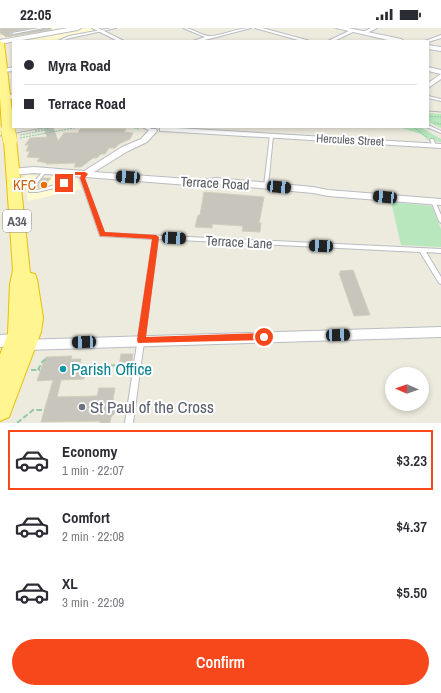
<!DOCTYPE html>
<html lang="en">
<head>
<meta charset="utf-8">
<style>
	:root { --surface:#fff; --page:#f2f2f3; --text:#2b2b33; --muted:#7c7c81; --line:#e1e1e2; --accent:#f6481b }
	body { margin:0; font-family:"Archivo Narrow",sans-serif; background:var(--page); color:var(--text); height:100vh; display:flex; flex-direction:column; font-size:15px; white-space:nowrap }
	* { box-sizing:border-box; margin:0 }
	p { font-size:13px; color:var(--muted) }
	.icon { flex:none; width:22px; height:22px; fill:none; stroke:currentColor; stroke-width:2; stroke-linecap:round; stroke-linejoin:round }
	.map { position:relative; height:395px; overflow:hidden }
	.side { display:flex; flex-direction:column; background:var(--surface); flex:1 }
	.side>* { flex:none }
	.top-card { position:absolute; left:12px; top:12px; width:417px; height:88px; border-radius:0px; box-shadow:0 2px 6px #0003; display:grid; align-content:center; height:88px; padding:0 12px; background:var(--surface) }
	.needle { width:26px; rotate:272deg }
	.controls { position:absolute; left:385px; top:339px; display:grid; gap:8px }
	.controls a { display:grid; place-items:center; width:44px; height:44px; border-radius:50%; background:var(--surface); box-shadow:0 2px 6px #0003; font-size:20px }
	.end { position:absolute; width:18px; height:18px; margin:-9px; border:5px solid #f6481b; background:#fff; box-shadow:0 0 0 2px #fff }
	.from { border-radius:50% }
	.car { position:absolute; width:12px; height:24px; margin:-12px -6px; border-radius:5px; box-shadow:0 0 3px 1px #0007; background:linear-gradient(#222 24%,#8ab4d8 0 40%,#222 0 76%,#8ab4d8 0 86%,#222 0) }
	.top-card b { display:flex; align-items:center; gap:14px; height:38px; font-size:15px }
	.top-card b+b { border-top:1px solid var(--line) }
	.top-card i { width:10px; height:10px; background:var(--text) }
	ul { padding:7px 0 0; list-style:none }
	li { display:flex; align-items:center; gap:12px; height:60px; margin:0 8px 6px; padding:0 4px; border:2px solid transparent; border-radius:0px }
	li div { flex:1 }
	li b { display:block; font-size:15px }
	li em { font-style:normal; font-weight:600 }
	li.on { border-color:var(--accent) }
	li>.icon { width:36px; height:36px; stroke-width:1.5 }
	.cta { display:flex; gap:8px; margin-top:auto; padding:8px 12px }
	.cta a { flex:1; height:46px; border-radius:24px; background:var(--accent); color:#fff; font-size:16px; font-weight:600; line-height:46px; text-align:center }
	.status { display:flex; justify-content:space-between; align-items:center; height:28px; padding:0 20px; background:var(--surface); direction:ltr }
	.status svg { height:11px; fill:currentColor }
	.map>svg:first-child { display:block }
</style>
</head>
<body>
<div class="status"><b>22:05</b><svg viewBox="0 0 49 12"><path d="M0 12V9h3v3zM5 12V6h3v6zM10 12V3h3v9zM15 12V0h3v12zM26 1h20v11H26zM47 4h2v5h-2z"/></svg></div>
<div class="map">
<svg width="441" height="395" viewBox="0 0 441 395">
	<rect width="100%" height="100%" fill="#edebde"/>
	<path fill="#fffad1" d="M0 0H29L32 2 44 0H67L5 12 0 5Z
		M88 0 100 3 55 13H17Z
		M27 147 77 151 81 161 28 173 24 149Z"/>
	<path fill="#b8e7be" d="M428 85 441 86V100L428 94Z
		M398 99H420L441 111V114L428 112 421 106Z
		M391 174 432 178 441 201V219L401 217Z"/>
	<path fill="#c7c5bc" stroke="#d1cebd" d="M0 0H31L12 4 10 5 13 7 45 0H51V2L6 9 0 5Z
		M53 99 58 113 64 105H78L80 101H126L124 104 133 105 130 111 119 116 115 120H109L105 126H101L97 130H93L81 139H74L76 135 46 136 47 135 37 133 40 130 27 129 30 123H26L29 117H25L30 110 47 109 44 100Z
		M43 150H51L44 158 35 160Z
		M204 164 264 169 259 195H261L260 204 242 203 243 198 212 196V200L195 199 198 187H200Z
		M353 242 370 287 354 288 339 245H341L340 243Z
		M121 326H133L131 339H119Z
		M72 328 71 331H81L79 340H86L84 351 61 352 57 369 97 368 99 360H115L113 371 118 376 117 383 111 389 110 395H99L100 393 41 394 53 352 37 353 44 332 46 329Z"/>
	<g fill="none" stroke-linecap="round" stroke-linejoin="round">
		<defs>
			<path id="service" d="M39 0H44L13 6 12 5Z
				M112 0H116L70 10 61 13H58L69 8Z
				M428 68 441 71V73L428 70Z
				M428 97 441 103V105L427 99H428Z
				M142 99H147L154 102 151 103Z
				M270 107H272L273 108 268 158 266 159 264 158Z
				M431 111H433L436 117 435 118H433L430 112Z
				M44 142H46L47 143 33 160V162H37L59 156 70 144H72L74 145 63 158 37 164H29V160Z
				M83 145H85L87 146 84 150 104 205 441 221V225L426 224 441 249V256L439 255 420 224 158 211 133 395H125L153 211 100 208 80 150Z
				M431 172H435V173L441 187V195L439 193 431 173Z"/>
			<path id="minor" d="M92 0H98L124 13H118Z
				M183 0C193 0 201 8 210 8 221 8 237 0 251 0L201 13H193L205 9Z
				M255 0H262L310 13H302Z
				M371 0H377L365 6 361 5Z
				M351 2 355 3 334 13H328Z
				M441 7V10L428 14 425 13Z
				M13 39V43L3 44 0 42Z
				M428 39 441 42V46L428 43Z
				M441 46V51L428 60V55Z
				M13 66V70L5 72 2 70Z
				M160 99 441 116V120L163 103H160Z
				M150 101H156L157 103 147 114 128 123 94 144 201 152 216 150 313 159 328 162 441 171V177L328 168 313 165 216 156 201 158 34 145 12 147 8 144 12 141 34 139 84 143 122 119 141 111Z
				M441 299V309L26 322 21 320 19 316 0 319V307L16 306 21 308 22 312Z"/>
			<path id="secondary" d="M68 0H81L78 2 0 16V12Z
				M336 0H348L401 11 404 13H392Z
				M428 17 441 19V23L428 21Z"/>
			<path id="trunk" d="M0 13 4 15 14 101 12 103H4L2 101 0 70Z
				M10 108 14 109 16 112 30 245 35 246 37 251 43 290 41 304 12 381 9 389 0 393V327L8 305 10 256 13 242 4 112 6 109Z"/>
		</defs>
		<use href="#service" stroke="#babcc2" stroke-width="2"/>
		<use href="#minor" stroke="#babcc2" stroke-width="2"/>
		<use href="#secondary" stroke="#bcbec6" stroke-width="2"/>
		<use href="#trunk" stroke="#ebbf00" stroke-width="2"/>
		<path stroke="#91c8a8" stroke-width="1" stroke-dasharray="2 1" stroke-linecap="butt" d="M428 88 441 89
			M434 95 441 96
			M19 99H27
			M26 99H34
			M131 99 139 101
			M413 99 427 109
			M35 103 55 99
			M20 107 46 102 54 103
			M20 110 79 99"/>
		<path stroke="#91c8a8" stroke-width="2" stroke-dasharray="5.5 2.5" stroke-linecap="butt" d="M79 339 119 337
			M31 342H40
			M38 342 42 334 46 331
			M17 395 33 382H45"/>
		<use href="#service" fill="#fff" fill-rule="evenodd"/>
		<use href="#minor" fill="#fff" fill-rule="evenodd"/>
		<use href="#secondary" fill="#fff" fill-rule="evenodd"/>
		<use href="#trunk" fill="#fff692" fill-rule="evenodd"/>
		<path stroke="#b5b6b6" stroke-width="1" d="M428 83 441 84
			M0 108 48 99"/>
		<defs>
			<path id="trunk-bridge-far1" d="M8 101V103"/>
			<path id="trunk-bridge" d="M8 102 10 112"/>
		</defs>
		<use href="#trunk-bridge-far1" stroke="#ebbf00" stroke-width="12" stroke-linecap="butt"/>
		<use href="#trunk-bridge" stroke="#ebbf00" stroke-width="15" stroke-linecap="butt"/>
		<use href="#trunk-bridge-far1" stroke="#fff692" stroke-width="10"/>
		<use href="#trunk-bridge" stroke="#fff692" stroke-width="14"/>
	</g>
	<path fill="#f6481b" d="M70 144H85L88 146 85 150 105 204 156 207 159 209 146 309 264 305 267 306 268 309 267 312 138 315 137 312 152 211 100 208 80 150 81 147H73L67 156 62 155Z"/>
	<circle fill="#e8710a" stroke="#fff" stroke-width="1.5" cx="44" cy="157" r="4"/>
	<circle fill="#0f9aa8" stroke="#fff" stroke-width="1.5" cx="63" cy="341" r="4"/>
	<circle fill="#6b7280" stroke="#fff" stroke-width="1.5" cx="82" cy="379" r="4"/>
	<g text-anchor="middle" stroke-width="4" stroke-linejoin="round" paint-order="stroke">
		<g font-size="12" fill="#585b61" stroke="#fff">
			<text transform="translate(350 112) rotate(3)" y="4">Hercules Street</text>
		</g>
		<rect fill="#fff" stroke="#8a8c90" stroke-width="1" x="3" y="182" width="28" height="22" rx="3"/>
		<g font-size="13" font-weight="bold" fill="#585b61">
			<text x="17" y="198">A34</text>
		</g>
		<g font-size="14" fill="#585b61" stroke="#fff">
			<text transform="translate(215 155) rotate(3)" y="5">Terrace Road</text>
			<text transform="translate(239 214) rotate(3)" y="5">Terrace Lane</text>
		</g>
		<g font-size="14" fill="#c56008" stroke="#fff" text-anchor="end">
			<text x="36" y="162">KFC</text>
		</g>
		<g font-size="17" fill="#0d838f" stroke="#fff" text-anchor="start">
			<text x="71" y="347">Parish Office</text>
		</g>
		<g font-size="17" fill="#5b616d" stroke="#fff" text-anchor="start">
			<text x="90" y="385">St Paul of the Cross</text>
		</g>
	</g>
</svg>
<div class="controls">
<a><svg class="needle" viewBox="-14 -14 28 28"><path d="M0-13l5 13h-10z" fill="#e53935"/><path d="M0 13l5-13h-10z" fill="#7c7c81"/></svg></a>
</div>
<i class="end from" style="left:264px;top:309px"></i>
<i class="end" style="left:64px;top:155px"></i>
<i class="car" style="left:128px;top:149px;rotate:274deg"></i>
<i class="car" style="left:279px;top:159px;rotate:95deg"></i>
<i class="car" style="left:385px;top:169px;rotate:275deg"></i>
<i class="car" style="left:174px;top:210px;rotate:93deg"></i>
<i class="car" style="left:321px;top:218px;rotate:273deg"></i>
<i class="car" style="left:338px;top:307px;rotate:88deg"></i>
<i class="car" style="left:84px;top:314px;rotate:268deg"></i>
<div class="top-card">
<b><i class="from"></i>Myra Road</b>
<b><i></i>Terrace Road</b>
</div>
</div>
<section class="side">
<ul>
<li class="on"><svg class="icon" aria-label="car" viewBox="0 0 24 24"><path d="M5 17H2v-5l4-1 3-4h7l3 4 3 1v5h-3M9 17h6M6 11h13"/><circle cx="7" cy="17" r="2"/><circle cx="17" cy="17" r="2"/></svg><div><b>Economy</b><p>1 min · 22:07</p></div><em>$3.23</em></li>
<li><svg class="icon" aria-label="car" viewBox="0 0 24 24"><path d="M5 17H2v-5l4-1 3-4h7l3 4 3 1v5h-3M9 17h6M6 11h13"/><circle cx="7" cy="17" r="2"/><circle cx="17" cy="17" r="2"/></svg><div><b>Comfort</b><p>2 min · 22:08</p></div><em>$4.37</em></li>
<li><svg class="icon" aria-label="car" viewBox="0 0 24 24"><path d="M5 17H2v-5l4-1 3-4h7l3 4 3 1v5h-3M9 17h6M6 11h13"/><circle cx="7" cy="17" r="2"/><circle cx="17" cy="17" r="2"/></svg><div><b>XL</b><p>3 min · 22:09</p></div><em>$5.50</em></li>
</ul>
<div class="cta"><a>Confirm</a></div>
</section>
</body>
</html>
